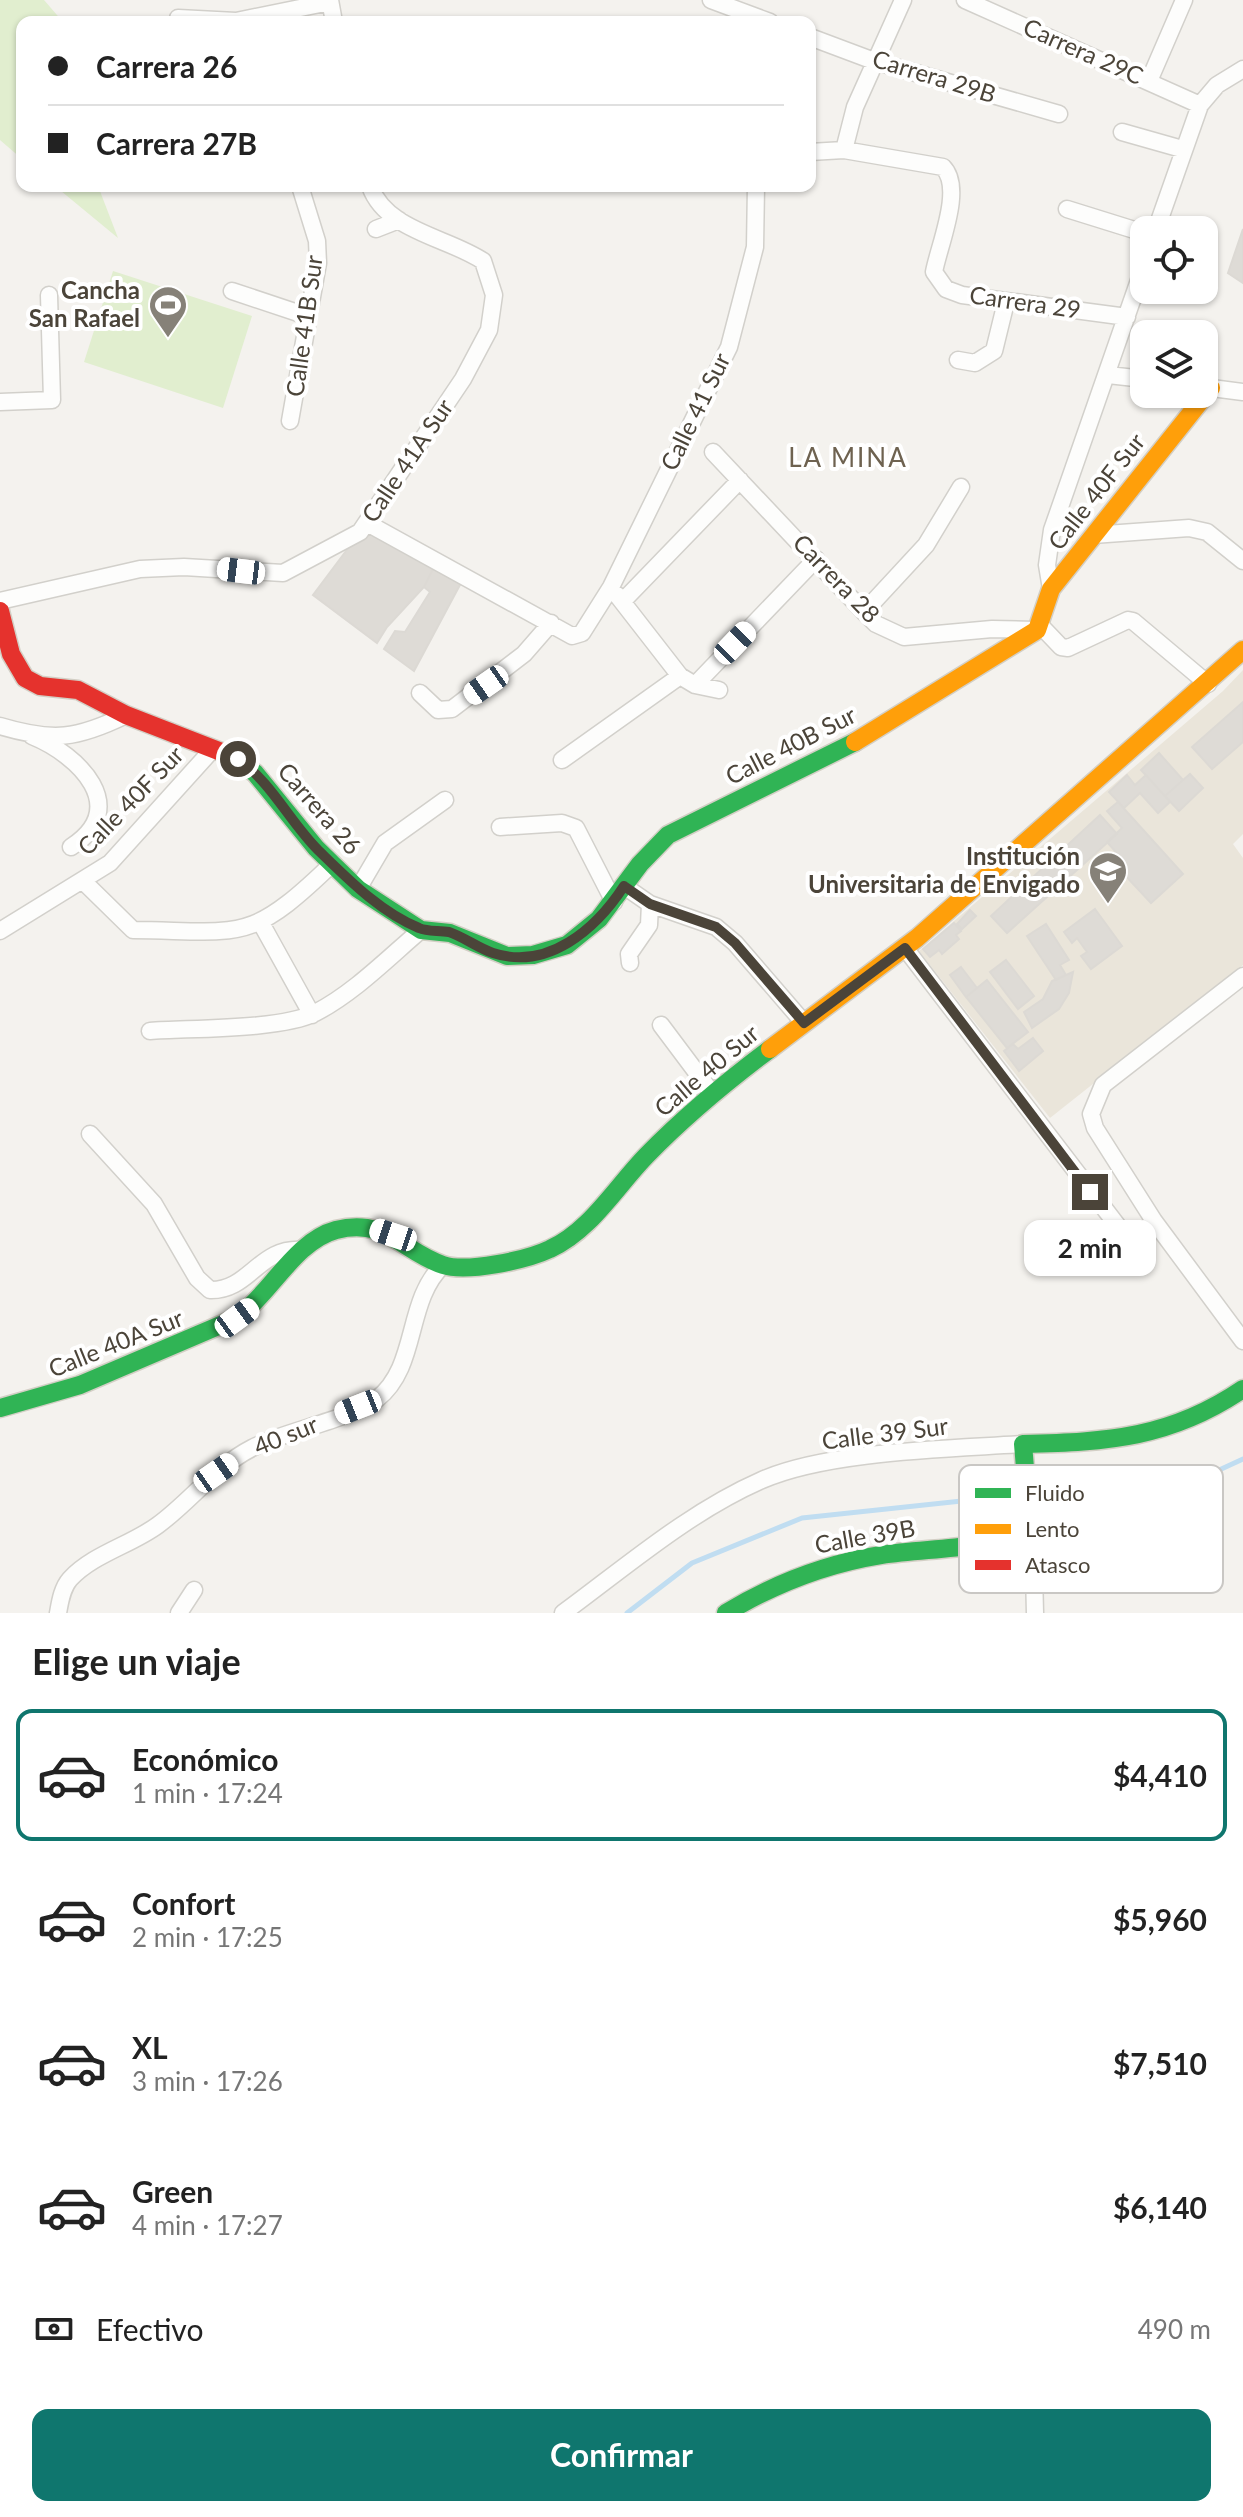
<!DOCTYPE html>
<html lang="es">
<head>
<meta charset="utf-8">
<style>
	:root { --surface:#fff; --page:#f6f6f6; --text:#222; --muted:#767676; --line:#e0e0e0; --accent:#0f766e }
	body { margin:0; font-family:Lato,sans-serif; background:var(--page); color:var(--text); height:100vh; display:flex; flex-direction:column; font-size:30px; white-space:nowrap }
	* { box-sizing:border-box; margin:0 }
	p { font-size:26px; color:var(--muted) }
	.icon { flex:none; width:44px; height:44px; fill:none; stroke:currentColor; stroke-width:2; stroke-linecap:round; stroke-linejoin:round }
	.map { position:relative; height:1613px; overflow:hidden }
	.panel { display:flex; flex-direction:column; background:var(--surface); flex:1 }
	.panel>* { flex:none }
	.guide { position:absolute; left:16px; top:16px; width:800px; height:176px; border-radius:16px; box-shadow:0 2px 6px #0004; display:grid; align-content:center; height:176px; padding:0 32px; background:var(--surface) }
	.tools { position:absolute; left:1130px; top:216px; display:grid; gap:16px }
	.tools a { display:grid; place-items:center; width:88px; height:88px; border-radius:16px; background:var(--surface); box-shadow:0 2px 6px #0004; font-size:40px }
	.end { position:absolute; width:36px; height:36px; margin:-18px; border:10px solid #4b4439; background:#fff; box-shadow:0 0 0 4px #fff }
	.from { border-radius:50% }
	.bubble { position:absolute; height:56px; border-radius:16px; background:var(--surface); box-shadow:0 2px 6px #0004; font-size:26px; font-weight:700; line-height:56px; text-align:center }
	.car { position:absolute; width:24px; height:48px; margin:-24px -12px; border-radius:10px; box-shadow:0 0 6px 2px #0007; background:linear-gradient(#fff 24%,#345 0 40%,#fff 0 76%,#345 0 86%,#fff 0) }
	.guide b { display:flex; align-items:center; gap:28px; height:76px; font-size:30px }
	.guide b+b { border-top:2px solid var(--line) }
	.guide i { width:20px; height:20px; background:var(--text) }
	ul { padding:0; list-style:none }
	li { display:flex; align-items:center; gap:24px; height:132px; margin:0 16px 12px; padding:0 16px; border:4px solid transparent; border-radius:16px }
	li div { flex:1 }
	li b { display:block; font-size:30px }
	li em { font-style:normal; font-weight:700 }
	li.selected { border-color:var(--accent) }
	li>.icon { width:72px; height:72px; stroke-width:1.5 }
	h2 { padding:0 32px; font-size:36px; line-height:96px }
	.pay { display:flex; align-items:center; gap:20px; height:88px; padding:0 32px; font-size:30px }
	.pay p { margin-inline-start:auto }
	.cta { display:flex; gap:16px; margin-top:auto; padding:16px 32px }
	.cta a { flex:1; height:92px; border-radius:16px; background:var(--accent); color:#fff; font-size:32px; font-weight:700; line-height:92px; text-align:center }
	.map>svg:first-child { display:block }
</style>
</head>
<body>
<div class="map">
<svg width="1243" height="1613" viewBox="0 0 1243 1613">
	<rect width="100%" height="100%" fill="#f4f2ee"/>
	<path fill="#eae5da" d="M1243 670V834L1233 844 1243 858V965L1050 1118 919 951 1223 691Z"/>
	<path fill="#e1eecf" d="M0 0H44L63 22H22V159L0 140Z
		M55 186H98L118 238Z
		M113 271 252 316 223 408 84 362Z"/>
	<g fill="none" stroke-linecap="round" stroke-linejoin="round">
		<path stroke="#c0ddf1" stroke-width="5" d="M1033 1494 1178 1489 1243 1459
			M627 1613 692 1563 802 1518 1019 1495"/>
	</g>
	<path fill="#dedbd6" stroke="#dcd9d4" stroke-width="2" d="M1243 229V283L1228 273Z
		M367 523 435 565 424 587 387 627 377 643 313 595Z
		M435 565 462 581 414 671 384 649 395 631 405 632 430 592 424 587Z
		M1243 702V742L1212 769 1192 747Z
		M1159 753 1183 780 1165 796 1141 770Z
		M1190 774 1203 788 1179 811 1165 796Z
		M1127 775 1135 785 1146 775 1170 802 1158 813 1140 793 1124 808 1109 792Z
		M1118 802 1183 874 1151 903 1109 858 1116 852 1107 842 1122 828 1107 811Z
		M1100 815 1117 834 1007 933 991 916Z
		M1095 909 1122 946 1091 969 1081 956 1087 952 1077 938 1072 943 1064 932Z
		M970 910 976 916 962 929 957 924Z
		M954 923 961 931 956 935 959 939 942 954 939 950 930 957 923 949Z
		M1046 924 1069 960 1060 965 1066 975 1056 980 1027 936Z
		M1006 960 1034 996 1018 1009 990 972Z
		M961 967 977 988 966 997 950 975Z
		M1073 972 1069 993 1059 1009 1032 1028 1024 1012 1043 999 1052 981Z
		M987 980 1028 1032 1007 1048 966 997Z
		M1033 1038 1043 1051 1019 1071 1004 1051 1013 1044 1018 1049Z"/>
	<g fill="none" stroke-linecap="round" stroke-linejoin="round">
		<defs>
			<path id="street" d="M330 0 334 22
				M711 0 770 22
				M965 0 1200 105
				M178 18 236 21 330 2
				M810 37 874 61 1059 114
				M1149 81 1184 0
				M1122 132 1182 149
				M844 150 855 107 903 0
				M810 152 844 150 943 167C964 188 939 245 934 272L946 289 962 295 1127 317
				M1067 209 1144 233
				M376 229 399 220
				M1156 230 1200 105 1217 85 1243 69
				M232 291 307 316
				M958 360 975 363 994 351 1006 302
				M1108 375 1144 379
				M1204 387 1243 392
				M0 402 52 400 49 295
				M290 421 318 263 317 241 300 186
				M713 452 864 612 876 624 904 637 992 629 1035 630
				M367 523 572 636 582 633 611 587 729 347 755 247 756 186
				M1093 535 1189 528 1207 532 1243 561
				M1051 589 1047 565 1052 530 1144 266
				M617 595 680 676 695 685 719 690
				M0 601 140 569 184 567 283 573 360 532 463 379 489 330 494 295 483 261C447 237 386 231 370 186
				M623 601 740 480
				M864 612 926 545 961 487
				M1039 624 1061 647 1068 648 1128 620 1133 621 1208 684
				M695 685 816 559
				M420 693 438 710 452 709 524 654 551 623
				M0 726C53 742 77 739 126 715
				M32 736C79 755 132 808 71 847
				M562 760 680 676
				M500 827 562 823 576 828 614 902
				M84 882 133 930C243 931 248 945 333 863
				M624 886 650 904 716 927 735 943 804 1023
				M358 889 385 843 445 800
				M261 923 312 1015
				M0 931 110 863 212 750
				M905 948 1140 1255
				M630 963 629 954 649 925 650 904
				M1243 976 1103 1085 1091 1114 1095 1128 1154 1221 1243 1341
				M661 1025 712 1093
				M150 1031C191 1028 280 1030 315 1013 354 993 388 958 421 930
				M90 1134 154 1204 197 1278 210 1290C250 1291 259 1246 303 1250
				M1124 1234 1138 1236 1154 1221
				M1021 1534 1034 1573 1035 1613
				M58 1613C60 1602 62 1588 70 1579 93 1554 131 1545 158 1525 191 1501 215 1467 252 1448 287 1430 350 1420 377 1399 419 1366 405 1301 443 1265
				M179 1613 194 1590
				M563 1613C627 1566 689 1512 762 1480 828 1451 949 1449 1023 1444"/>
			<path id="fast" d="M229 755 255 773 316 848 358 889 421 930 450 933 507 956 533 955 567 945 599 919 640 864 668 835 855 742
				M0 1408 80 1385 237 1318C270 1294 295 1241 336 1230 386 1217 403 1252 443 1265 467 1273 527 1260 550 1249 590 1231 616 1187 646 1156 684 1117 726 1082 770 1049
				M726 1613C774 1584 825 1564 881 1555 928 1548 976 1550 1021 1534L1029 1516 1023 1444C1108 1442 1171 1438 1243 1389"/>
			<path id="slow" d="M855 742 1037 630 1051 589 1211 388
				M770 1049 917 938 1243 650"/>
			<path id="jam" d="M0 611 11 654 25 678 40 686 78 690 126 715 229 755"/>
		</defs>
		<use href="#street" stroke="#d2d0cb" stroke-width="19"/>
		<use href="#fast" stroke="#d3cfc5" stroke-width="21"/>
		<use href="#slow" stroke="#d3cfc5" stroke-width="21"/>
		<use href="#jam" stroke="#d3cfc5" stroke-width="21"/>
		<use href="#street" stroke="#fdfdfc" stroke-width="16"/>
		<use href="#fast" stroke="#30b455" stroke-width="18"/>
		<use href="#slow" stroke="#ff9f0a" stroke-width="18"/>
		<use href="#jam" stroke="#e5322d" stroke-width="18"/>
	</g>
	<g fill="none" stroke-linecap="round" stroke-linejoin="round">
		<path stroke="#4b4439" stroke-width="10" d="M238 759C271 782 290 822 318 850 348 879 380 912 419 928 428 932 439 930 449 932 464 937 478 948 493 953 548 971 596 929 624 886L650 904 716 927 735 943 804 1023 905 948 1090 1192"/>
	</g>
	<defs>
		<symbol id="stadium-pin" viewBox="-11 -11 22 30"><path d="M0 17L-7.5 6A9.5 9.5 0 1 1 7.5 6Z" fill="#868178" stroke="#fff"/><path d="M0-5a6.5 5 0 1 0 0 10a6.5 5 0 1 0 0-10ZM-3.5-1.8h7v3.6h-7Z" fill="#fff"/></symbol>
		<symbol id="university-pin" viewBox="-11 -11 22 30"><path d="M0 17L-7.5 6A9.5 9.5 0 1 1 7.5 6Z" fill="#868178" stroke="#fff"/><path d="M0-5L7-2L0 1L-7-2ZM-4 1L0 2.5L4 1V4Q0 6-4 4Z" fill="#fff"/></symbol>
	</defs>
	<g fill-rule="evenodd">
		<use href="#stadium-pin" x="146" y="283" width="44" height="60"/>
		<use href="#university-pin" x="1086" y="849" width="44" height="60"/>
	</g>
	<g text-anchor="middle" stroke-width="8" stroke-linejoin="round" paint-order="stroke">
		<g font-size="24" fill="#4b4439" stroke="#fff">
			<text transform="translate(1083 52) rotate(24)" y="8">Carrera 29C</text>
			<text transform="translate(934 77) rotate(17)" y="8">Carrera 29B</text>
			<text transform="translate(1025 303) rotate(8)" y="8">Carrera 29</text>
			<text transform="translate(305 326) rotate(-82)" y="8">Calle 41B Sur</text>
			<text transform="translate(696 412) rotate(-64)" y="8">Calle 41 Sur</text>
			<text transform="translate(408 461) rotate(-56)" y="8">Calle 41A Sur</text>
			<text transform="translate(1097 492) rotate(-52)" y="8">Calle 40F Sur</text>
			<text transform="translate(836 579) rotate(46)" y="8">Carrera 28</text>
			<text transform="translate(791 746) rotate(-27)" y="8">Calle 40B Sur</text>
			<text transform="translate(131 801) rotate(-46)" y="8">Calle 40F Sur</text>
			<text transform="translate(319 809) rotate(49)" y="8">Carrera 26</text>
			<text transform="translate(707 1071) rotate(-40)" y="8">Calle 40 Sur</text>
			<text transform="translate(116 1344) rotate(-22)" y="8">Calle 40A Sur</text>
			<text transform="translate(885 1434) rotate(-7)" y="8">Calle 39 Sur</text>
			<text transform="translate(286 1436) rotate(-22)" y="8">40 sur</text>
			<text transform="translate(865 1537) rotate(-10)" y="8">Calle 39B</text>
		</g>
		<g font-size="24" font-weight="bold" fill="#4b4439" stroke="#fff" text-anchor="end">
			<text x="140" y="299">Cancha<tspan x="140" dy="28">San Rafael</tspan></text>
			<text x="1080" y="865">Institución<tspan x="1080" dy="28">Universitaria de Envigado</tspan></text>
		</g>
		<g font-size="26" letter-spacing="2" fill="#6e6250" stroke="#fff">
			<text x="848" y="467">LA MINA</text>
		</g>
	</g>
	<rect x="959" y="1465" width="264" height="128" rx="12" fill="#fff" stroke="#c9c7c4" stroke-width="2"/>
	<rect x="975" y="1488" width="36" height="10" fill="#30b455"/>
	<rect x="975" y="1524" width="36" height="10" fill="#ff9f0a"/>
	<rect x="975" y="1560" width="36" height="10" fill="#e5322d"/>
	<g font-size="22" fill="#4b4439">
		<text x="1025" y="1501">Fluido</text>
		<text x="1025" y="1537">Lento</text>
		<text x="1025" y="1573">Atasco</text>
	</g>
</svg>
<div class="tools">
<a><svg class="icon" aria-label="locate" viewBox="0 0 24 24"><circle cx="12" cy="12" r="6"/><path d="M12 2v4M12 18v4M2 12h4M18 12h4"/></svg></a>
<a><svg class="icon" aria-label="layers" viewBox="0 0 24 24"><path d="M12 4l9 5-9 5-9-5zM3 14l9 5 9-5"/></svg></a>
</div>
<i class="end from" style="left:238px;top:759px"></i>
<i class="end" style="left:1090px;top:1192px"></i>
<div class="bubble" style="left:1024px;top:1220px;width:132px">2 min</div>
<i class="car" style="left:241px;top:571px;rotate:277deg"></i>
<i class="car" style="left:735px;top:643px;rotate:44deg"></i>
<i class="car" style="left:486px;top:685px;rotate:235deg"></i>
<i class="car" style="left:393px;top:1235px;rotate:288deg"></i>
<i class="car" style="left:237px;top:1318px;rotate:54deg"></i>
<i class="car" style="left:358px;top:1407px;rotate:248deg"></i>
<i class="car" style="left:216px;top:1473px;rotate:55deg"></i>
<div class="guide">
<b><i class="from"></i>Carrera 26</b>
<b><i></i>Carrera 27B</b>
</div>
</div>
<section class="panel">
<h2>Elige un viaje</h2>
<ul>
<li class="selected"><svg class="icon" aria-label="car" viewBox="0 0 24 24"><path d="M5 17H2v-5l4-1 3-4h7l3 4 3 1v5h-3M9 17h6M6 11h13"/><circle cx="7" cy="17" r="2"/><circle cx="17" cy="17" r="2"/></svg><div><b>Económico</b><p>1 min · 17:24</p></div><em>$4,410</em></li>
<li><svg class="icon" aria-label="car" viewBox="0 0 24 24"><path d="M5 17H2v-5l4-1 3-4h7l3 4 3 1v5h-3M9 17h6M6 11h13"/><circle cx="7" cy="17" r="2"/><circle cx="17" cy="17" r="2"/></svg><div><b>Confort</b><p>2 min · 17:25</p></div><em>$5,960</em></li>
<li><svg class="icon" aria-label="car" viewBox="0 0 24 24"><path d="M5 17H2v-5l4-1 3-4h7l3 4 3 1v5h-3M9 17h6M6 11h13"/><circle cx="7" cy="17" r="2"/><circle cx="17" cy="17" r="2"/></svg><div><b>XL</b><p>3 min · 17:26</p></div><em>$7,510</em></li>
<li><svg class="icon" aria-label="car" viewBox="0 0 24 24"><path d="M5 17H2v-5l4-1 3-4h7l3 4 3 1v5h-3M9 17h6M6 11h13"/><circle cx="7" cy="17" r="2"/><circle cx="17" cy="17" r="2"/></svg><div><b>Green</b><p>4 min · 17:27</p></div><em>$6,140</em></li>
</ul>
<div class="pay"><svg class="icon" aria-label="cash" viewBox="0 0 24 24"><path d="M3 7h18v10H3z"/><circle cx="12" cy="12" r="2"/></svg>Efectivo<p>490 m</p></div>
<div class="cta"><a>Confirmar</a></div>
</section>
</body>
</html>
